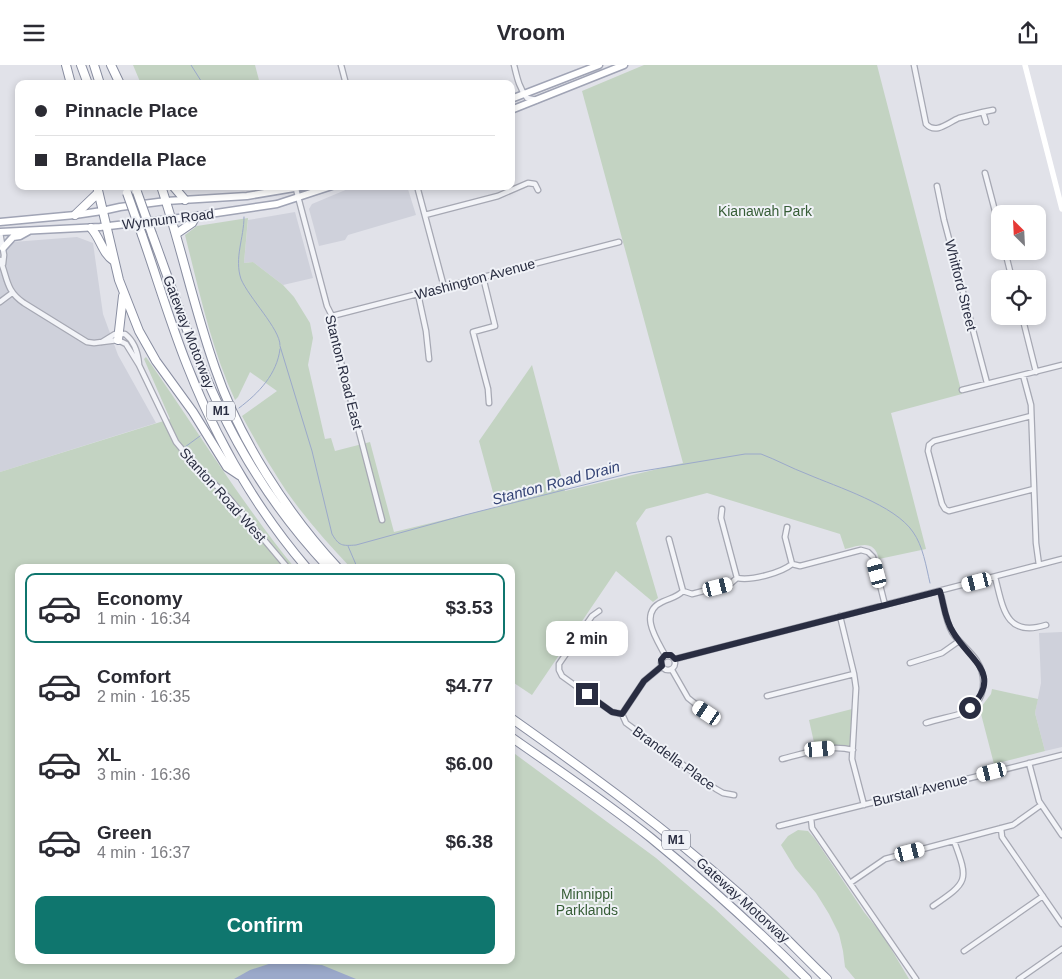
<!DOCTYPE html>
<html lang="en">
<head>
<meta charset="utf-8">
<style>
	:root { --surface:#fff; --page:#f2f2f3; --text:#2b2b33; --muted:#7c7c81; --line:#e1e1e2; --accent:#0f766e }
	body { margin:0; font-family:Arial,sans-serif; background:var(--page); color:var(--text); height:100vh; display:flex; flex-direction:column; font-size:19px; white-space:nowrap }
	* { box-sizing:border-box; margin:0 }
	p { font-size:16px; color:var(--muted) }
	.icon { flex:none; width:28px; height:28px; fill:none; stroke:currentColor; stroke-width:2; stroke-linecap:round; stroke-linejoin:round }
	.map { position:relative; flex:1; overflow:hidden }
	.sheet { position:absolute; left:15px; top:499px; width:500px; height:400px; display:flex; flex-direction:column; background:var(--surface); border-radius:10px; box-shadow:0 2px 8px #0003 }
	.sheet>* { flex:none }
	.guide { position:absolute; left:15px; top:15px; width:500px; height:110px; border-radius:10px; box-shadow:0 2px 8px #0003; display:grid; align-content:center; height:110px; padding:0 20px; background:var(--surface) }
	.needle { width:32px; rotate:336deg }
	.buttons { position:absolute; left:991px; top:140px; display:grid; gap:10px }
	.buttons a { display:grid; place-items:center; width:55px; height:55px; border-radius:10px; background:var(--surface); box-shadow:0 2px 8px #0003; font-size:25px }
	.end { position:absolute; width:22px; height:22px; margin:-11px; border:6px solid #292d41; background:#fff; box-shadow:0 0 0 2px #fff }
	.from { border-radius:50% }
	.bubble { position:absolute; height:35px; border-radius:10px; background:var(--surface); box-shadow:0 2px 8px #0003; font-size:16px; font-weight:700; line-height:35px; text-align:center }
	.car { position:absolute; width:15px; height:30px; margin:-15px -8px; border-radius:6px; box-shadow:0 0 4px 1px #0007; background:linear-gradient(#fff 24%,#345 0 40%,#fff 0 76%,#345 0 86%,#fff 0) }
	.guide b { display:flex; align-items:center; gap:18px; height:48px; font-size:19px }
	.guide b+b { border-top:1px solid var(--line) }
	.guide i { width:12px; height:12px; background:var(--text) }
	ul { padding:9px 0 0; list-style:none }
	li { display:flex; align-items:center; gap:15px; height:70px; margin:0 10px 8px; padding:0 10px; border:2px solid transparent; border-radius:10px }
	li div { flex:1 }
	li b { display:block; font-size:19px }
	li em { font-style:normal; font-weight:700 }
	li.on { border-color:var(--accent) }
	li>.icon { width:45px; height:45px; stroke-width:1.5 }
	.action { display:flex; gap:10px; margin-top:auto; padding:10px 20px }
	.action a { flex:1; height:58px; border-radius:10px; background:var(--accent); color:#fff; font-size:20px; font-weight:700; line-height:58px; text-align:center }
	header { display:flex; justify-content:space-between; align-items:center; height:65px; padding:0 20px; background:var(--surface); font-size:22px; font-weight:700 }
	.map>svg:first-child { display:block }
</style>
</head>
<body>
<header><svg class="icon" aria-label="menu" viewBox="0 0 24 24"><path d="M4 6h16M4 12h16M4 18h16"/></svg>Vroom<svg class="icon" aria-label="share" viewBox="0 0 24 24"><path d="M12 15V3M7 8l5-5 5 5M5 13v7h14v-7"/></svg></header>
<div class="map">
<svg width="1062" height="914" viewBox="0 0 1062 914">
	<rect width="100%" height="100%" fill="#e1e2e9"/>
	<path fill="#cfd1db" d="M355 121H407L416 150 348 170 345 175 319 181 309 144 312 139Z
		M295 147 313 213 283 220 253 197 244 198 248 155Z
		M77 172 93 178 103 249 118 290 156 358 0 407V178Z
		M1062 567V682L1045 686 1035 648 1041 618 1039 568Z"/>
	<path fill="#c3d3c2" d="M133 0H255L260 19H141Z
		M644 0H877L962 329 891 348 926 484 879 494C874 474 861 480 845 484L840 469 707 428 646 444 636 458 658 533 653 537 616 506 532 630 511 616V502H350C322 472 294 441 273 405 262 388 252 369 242 351L277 326 250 307 238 332 235 335C211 283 199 225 185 170L197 161 248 153 244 198 253 197 283 220 294 232 310 258 313 273 308 300 325 374 331 373 335 386 370 377 394 467 497 442 479 376 532 300 565 426 683 398 582 26Z
		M146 292C196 363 240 436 294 502H19V895H511V686L656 793 714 843 790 914H0V407L170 354 144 294Z
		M992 624 1038 634 1035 648 1045 686 994 699 981 649 978 646 991 629Z
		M852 644 850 681 832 680 815 682 809 655Z
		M798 765 808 766 815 774 864 847 884 872 909 914H855L845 902 843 886 839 869 829 849 816 828 795 803 781 780 788 771Z"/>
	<path fill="#9ba9ca" d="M275 897 322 900 356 914H234L250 905Z"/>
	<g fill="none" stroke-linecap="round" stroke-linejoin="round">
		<path stroke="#9ba9ca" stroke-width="1" d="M191 0 203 19
			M240 121V124
			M244 152C244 173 234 193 241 214 249 233 280 264 280 280
			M280 281 312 386 332 469C339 481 342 481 356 480L465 450 631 408 745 389H761C777 395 791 403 807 409 837 422 895 440 913 467 923 481 926 501 930 518
			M239 343C259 328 277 309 280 284
			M185 382 200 371
			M348 481 357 502"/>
		<defs>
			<path id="street" d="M341 0 346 19
				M514 0C517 12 519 23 527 33L537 35
				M914 0 926 59C936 70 949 57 959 53 967 51 975 49 983 47
				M986 57 983 47 993 45
				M985 108 1000 165
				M417 121 444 222
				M937 121 944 155 987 318
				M296 124 327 241 332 251 331 259 382 455
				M425 150 498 131 528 118 535 119 538 125
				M0 168 4 190 3 199
				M1005 186 1012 214
				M0 195C8 213 5 225 24 238L87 277 94 278 118 275 126 279 139 300 176 377 196 401 228 432 287 502
				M483 212 495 261 473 267 488 324 489 338
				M418 229 426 266 429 294
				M0 237 12 228
				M332 251 619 177
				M1022 251 1036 307
				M102 277 115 269H125C134 276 138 288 139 299
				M1023 310 1031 340 1036 478 1039 500
				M962 325 1062 300
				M1031 351 934 376 929 380 928 386 942 439 945 444 949 446 1034 424
				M722 444 721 453 737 513
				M787 462 785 472 792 499
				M669 474 683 526
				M995 512C1003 542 1005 573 1046 560
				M599 546 592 551 559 599V605L562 611 612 647 622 649 626 658 716 724 723 728 734 730
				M840 551 854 609 856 623 852 694 864 740
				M665 590C657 575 638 548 662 537 670 533 676 533 683 526L692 529 730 519 737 513C751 516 781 508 792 499L800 501 861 485 868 487 873 492 885 540
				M661 598a7 7 0 1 1 14 0a7 7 0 1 1-14 0Z
				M675 594 1062 494
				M910 598 942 588 959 576
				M672 605 688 633 707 648
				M767 631 854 609
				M622 649 644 616 662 601
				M926 658C938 654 951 652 963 648 985 639 988 614 977 596 970 585 959 578 952 567 945 555 944 539 940 526
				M782 694C806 688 828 679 853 685
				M1029 698 1039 736 1062 770
				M811 753 812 763 916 914
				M779 761 1062 690
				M1001 763 1002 772 1062 859
				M850 818 885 794 1013 760 1041 740
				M933 841C968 817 969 816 954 776
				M964 886 1043 831
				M1019 914 1062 884"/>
			<path id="primary" d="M511 34 599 0
				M511 45 624 0
				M0 157 75 150 102 146 120 142 166 136 247 131 306 121
				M0 167 100 162 196 151 277 139 332 121
				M3 183 13 172 20 171 29 166"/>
			<path id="highway" d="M66 0 71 19
				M81 0 88 19
				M94 0 100 19
				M111 0 120 19
				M97 121 119 215 139 266 156 296 193 347 227 402 239 410
				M161 121C181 181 194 243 215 303 239 374 287 448 337 502
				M173 121 185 135
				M75 150 98 128
				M91 163C101 174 102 188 114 196
				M152 169C173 226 192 284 218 339 246 399 283 454 328 502
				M176 169 192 158 196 151
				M142 170C157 213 170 257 187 300 216 374 255 442 306 502
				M118 275 123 231
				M511 653C589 708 666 764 737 827 768 854 797 885 827 914
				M511 672C558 705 606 737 651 773 705 817 757 864 807 914"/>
		</defs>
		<use href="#street" stroke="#a6a8b3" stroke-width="7"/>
		<use href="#primary" stroke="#a0a4b5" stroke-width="9"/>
		<use href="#highway" stroke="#888da0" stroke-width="10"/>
		<use href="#street" stroke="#f3f4f8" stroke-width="4.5"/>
		<path stroke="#fff" stroke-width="5.5" d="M1025 0 1062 144"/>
		<use href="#primary" stroke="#fff" stroke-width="6"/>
		<use href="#highway" stroke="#fff" stroke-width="8"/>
		<defs>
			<path id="highway-bridge" d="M137 127 152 169
				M127 128 142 170"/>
		</defs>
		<use href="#highway-bridge" stroke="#888da0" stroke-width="10" stroke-linecap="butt"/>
		<use href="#highway-bridge" stroke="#fff" stroke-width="8"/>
	</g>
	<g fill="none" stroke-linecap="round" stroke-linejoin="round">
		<path stroke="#292d41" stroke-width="6" d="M587 629 612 647 622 649 644 616 662 601 661 595 665 590H671L675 594 940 526C944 540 945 555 953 567 969 595 1004 609 970 643"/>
	</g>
	<g text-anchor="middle" stroke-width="4" stroke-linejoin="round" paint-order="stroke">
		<g fill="#f0f2f7" stroke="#656878" stroke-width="1">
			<rect x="207" y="336.5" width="28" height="19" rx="4"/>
			<rect x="662" y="765.5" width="28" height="19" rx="4"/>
		</g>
		<g font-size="12" font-weight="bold" fill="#292d41">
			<text x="221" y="350">M1</text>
			<text x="676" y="779">M1</text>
		</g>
		<g font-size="14" fill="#365d36" stroke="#f0f2f7">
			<text x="765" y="151">Kianawah Park</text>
			<text x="587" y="834">Minnippi<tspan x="587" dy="16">Parklands</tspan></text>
		</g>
		<g font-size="14" fill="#292d41" stroke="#f0f2f7">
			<text transform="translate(168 154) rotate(-7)" y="5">Wynnum Road</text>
			<text transform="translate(475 214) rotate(-15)" y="5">Washington Avenue</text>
			<text transform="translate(961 220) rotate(76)" y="5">Whitford Street</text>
			<text transform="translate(189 267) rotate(69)" y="5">Gateway Motorway</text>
			<text transform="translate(344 307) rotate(76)" y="5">Stanton Road East</text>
			<text transform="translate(223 430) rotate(48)" y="5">Stanton Road West</text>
			<text transform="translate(674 693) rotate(36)" y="5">Brandella Place</text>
			<text transform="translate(920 725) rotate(-14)" y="5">Burstall Avenue</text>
			<text transform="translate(743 835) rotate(42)" y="5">Gateway Motorway</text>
		</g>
		<g font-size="15" font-style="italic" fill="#334375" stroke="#f0f2f7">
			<text transform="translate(556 418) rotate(-15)" y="5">Stanton Road Drain</text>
		</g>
	</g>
</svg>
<div class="buttons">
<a><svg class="needle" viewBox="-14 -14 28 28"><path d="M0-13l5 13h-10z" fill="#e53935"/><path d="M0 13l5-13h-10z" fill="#7c7c81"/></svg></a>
<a><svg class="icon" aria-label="locate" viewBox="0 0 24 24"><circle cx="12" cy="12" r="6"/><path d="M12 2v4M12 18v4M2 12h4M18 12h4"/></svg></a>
</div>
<i class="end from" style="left:970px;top:643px"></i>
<i class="end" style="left:587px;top:629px"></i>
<div class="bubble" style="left:546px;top:556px;width:82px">2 min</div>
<i class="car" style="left:877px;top:508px;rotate:345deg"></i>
<i class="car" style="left:977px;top:517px;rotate:256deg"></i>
<i class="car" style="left:718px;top:522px;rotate:76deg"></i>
<i class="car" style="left:707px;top:648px;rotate:304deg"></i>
<i class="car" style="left:820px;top:684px;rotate:85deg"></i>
<i class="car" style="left:992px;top:707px;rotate:256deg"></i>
<i class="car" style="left:910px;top:787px;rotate:76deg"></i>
<div class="guide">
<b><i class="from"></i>Pinnacle Place</b>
<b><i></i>Brandella Place</b>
</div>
<section class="sheet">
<ul>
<li class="on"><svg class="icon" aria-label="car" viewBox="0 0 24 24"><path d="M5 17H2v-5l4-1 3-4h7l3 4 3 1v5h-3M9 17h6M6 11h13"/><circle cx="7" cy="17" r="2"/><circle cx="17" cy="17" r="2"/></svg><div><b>Economy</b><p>1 min · 16:34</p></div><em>$3.53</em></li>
<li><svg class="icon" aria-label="car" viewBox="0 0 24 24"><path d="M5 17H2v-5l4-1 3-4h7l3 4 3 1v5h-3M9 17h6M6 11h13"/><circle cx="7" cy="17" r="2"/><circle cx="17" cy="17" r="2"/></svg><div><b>Comfort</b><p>2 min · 16:35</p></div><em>$4.77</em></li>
<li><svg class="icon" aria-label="car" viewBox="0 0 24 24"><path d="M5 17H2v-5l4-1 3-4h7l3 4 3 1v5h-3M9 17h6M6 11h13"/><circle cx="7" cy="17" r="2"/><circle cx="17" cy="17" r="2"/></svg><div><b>XL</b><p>3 min · 16:36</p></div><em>$6.00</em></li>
<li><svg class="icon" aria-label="car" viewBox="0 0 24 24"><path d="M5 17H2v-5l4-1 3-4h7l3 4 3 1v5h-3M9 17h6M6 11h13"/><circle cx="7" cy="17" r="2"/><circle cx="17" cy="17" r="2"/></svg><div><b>Green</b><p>4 min · 16:37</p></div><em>$6.38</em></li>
</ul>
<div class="action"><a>Confirm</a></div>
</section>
</div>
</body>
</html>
